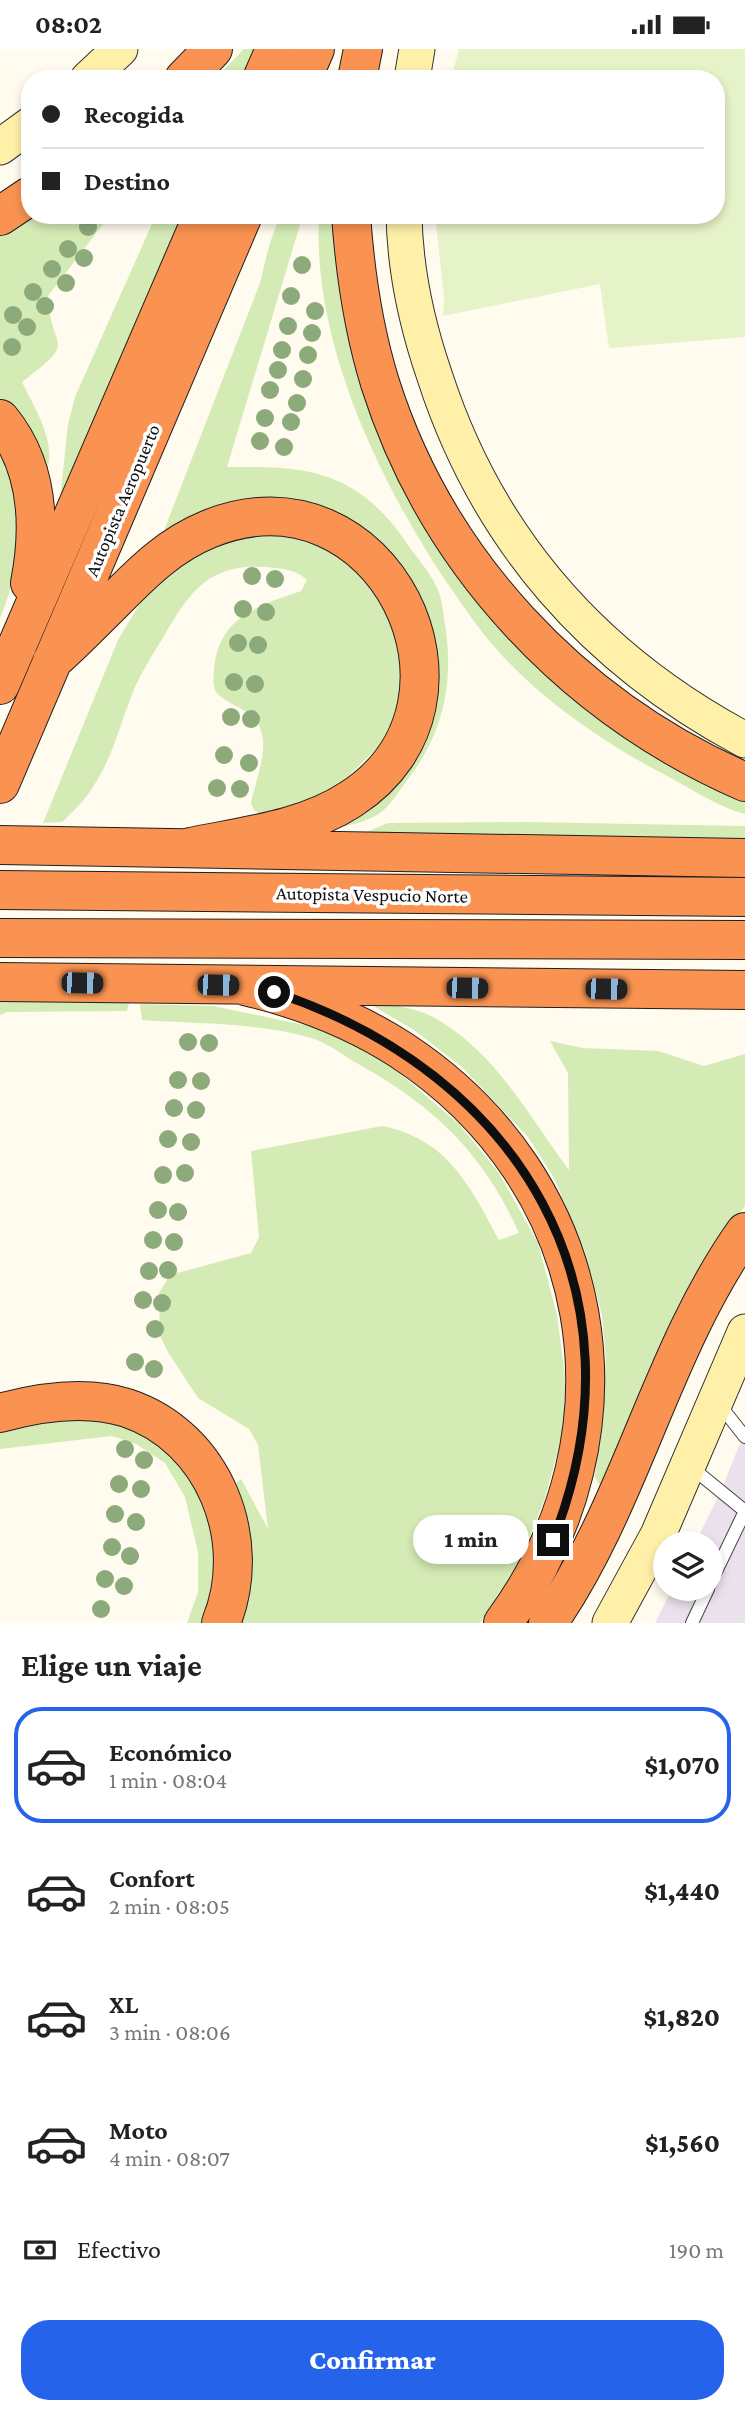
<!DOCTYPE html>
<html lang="es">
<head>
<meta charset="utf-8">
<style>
	:root { --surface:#fff; --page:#f2f2f2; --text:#222; --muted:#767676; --line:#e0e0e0; --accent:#2563eb }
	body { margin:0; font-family:"Crimson Pro",serif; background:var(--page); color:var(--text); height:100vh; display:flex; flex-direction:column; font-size:26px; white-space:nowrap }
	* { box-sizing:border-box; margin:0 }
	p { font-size:23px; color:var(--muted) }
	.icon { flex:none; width:38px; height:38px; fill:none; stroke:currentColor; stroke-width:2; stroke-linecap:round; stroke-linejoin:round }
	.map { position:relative; height:1574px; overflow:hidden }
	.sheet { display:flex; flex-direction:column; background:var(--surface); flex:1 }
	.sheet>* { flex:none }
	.guide { position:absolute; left:21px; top:21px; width:704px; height:154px; border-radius:28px; box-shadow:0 4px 10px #0003; display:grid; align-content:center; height:154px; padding:0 21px; background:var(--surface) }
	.buttons { position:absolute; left:653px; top:1482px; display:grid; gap:14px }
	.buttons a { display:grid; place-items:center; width:70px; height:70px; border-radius:50%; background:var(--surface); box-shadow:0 4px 10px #0003; font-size:35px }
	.end { position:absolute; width:32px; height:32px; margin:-16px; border:9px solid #0e0e0e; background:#fff; box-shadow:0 0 0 4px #fff }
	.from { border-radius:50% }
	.bubble { position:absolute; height:49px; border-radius:24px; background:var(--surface); box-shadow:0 4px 10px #0003; font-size:23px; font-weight:800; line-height:49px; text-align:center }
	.car { position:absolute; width:21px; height:42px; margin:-21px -10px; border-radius:9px; box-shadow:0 0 5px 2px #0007; background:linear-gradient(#222 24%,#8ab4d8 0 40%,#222 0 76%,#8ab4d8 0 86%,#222 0) }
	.guide b { display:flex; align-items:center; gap:24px; height:66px; font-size:26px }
	.guide b+b { border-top:2px solid var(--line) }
	.guide i { width:18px; height:18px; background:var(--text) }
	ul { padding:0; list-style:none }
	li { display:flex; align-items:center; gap:21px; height:116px; margin:0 14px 10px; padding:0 7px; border:4px solid transparent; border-radius:28px }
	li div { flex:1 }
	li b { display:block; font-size:26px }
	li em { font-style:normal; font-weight:800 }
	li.selected { border-color:var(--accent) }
	li>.icon { width:63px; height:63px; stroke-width:1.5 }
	h2 { padding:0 21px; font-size:32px; line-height:84px }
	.pay { display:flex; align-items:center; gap:18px; height:77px; padding:0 21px; font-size:26px }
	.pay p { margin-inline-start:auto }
	.primary-button { display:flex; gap:14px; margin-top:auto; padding:14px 21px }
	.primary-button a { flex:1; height:80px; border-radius:28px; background:var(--accent); color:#fff; font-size:28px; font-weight:800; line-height:80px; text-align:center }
	.status { display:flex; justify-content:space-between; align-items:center; height:49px; padding:0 35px; background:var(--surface); direction:ltr }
	.status svg { height:19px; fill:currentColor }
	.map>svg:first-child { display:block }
</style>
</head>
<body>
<div class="status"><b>08:02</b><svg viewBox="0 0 49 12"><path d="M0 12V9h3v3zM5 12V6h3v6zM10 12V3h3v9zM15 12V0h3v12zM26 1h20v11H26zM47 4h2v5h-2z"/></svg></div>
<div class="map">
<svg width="745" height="1574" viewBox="0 0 745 1574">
	<rect width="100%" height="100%" fill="#fffbee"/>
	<path fill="#ebe1ed" d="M745 1382V1574H655L672 1540H710V1494H695L720 1444Z"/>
	<path fill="#d5ebb6" d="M244 0H269L256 30H215Z
		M31 166H110L48 247C50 303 81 288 22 333 36 362 60 398 44 429L0 360V187Z
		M156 166H193L59 461 68 375 75 348Z
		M280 166H303L227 418C268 418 308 416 346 436 374 451 393 473 410 499 419 511 431 525 437 539 442 549 443 563 445 575 454 632 444 684 408 730 398 743 391 757 377 766 362 775 343 777 326 781L427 662 356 485 165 487V479L260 234 269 197Z
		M319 166H339L435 484 745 747V765C718 758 693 741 669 728 609 697 544 653 499 603 476 578 458 549 439 522 374 421 312 288 319 166Z
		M0 406C11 424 20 446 21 468 23 494 11 545 0 569Z
		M269 483 344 504 392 563 403 636 387 690 323 751 260 766 254 761 251 754C255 734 267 705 262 685 256 661 236 660 220 647 212 641 213 631 214 622 217 569 257 557 301 542L307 531C295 519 277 519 262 518 205 515 187 548 161 592 151 608 140 626 133 643 121 673 113 706 96 733 87 749 75 761 62 773L43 774 118 591 148 541 193 501Z
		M526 773 745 777V791L359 786 388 774Z
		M0 950H130L127 962 7 963 0 966Z
		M375 952C393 957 417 959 433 968 495 1002 528 1066 569 1121L568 1024 550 992 583 999 658 1002 704 1017 745 1005V1157L734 1172 605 1446 595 1428 606 1311 602 1266 585 1202 554 1129 528 1088 462 1018 414 981 375 958Z
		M140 955 213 957 329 981 392 1018 459 1075 499 1124 538 1194 557 1266 565 1327 564 1380 544 1452 522 1507 480 1574H232L246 1518 236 1434 241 1430 268 1480 258 1396 249 1380 198 1349 169 1305 160 1287 159 1244 170 1226 251 1204 259 1188 251 1102 382 1077C448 1090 470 1137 499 1191L519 1184C482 1101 431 1055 353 1012 340 1004 326 993 311 989 258 973 197 975 142 971Z
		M55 1368C74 1369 101 1366 119 1372 174 1391 228 1463 220 1523 218 1540 208 1558 203 1574H187L198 1543V1503L185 1448 165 1414 136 1395 112 1387 0 1400V1384L17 1377Z"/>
	<path fill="#e6f2c8" d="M459 0H745V288L609 299 600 235 443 267 444 248 435 166H716V30H451Z"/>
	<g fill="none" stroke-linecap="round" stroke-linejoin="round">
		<defs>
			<path id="lane" d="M719 1355 745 1388
				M691 1418 745 1462
				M710 1535 745 1462
				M692 1574 708 1540"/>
			<path id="secondary" d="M88 30 120 0
				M412 30 417 0
				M0 98 30 76
				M404 166C405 221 417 276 435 328 488 491 595 611 745 691
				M610 1574 658 1486 745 1283"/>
			<path id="highway" d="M184 30 213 0
				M262 30 275 0
				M302 30 315 0
				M357 30 363 0
				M351 166C355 223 363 279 380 334 437 514 573 658 745 733
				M0 167 30 147
				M0 370C39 417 41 477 30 534
				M52 612C68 598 83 583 98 568 133 534 162 499 209 480 381 410 502 652 351 750 304 781 244 787 190 798
				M0 636 203 166
				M0 735 243 166
				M0 796 745 809
				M0 841 745 848
				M0 889 745 891
				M0 933 745 941
				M245 937C300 950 353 970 401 1001 601 1132 643 1383 503 1574
				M0 1364C40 1353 86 1346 127 1359 214 1388 255 1491 221 1574
				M548 1574C632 1453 660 1303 745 1183"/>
		</defs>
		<use href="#lane" stroke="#414141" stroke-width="14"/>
		<use href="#secondary" stroke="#303030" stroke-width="37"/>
		<use href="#highway" stroke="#1f1f1f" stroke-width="40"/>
		<use href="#lane" stroke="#fff" stroke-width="12"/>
		<use href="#secondary" stroke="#fff0a9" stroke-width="35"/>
		<use href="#highway" stroke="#fa9351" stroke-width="38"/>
	</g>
	<g fill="#8daa7a">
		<circle cx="88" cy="178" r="9"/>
		<circle cx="68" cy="200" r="9"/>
		<circle cx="84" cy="209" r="9"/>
		<circle cx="302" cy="216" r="9"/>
		<circle cx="52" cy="220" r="9"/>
		<circle cx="66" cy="234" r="9"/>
		<circle cx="33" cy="243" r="9"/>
		<circle cx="291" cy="247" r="9"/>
		<circle cx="45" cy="257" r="9"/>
		<circle cx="315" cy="262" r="9"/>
		<circle cx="13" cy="266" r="9"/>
		<circle cx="288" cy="277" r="9"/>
		<circle cx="27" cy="278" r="9"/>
		<circle cx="312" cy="284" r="9"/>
		<circle cx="12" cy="298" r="9"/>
		<circle cx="282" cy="301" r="9"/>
		<circle cx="308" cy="306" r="9"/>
		<circle cx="278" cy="321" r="9"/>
		<circle cx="303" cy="330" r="9"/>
		<circle cx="270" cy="341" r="9"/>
		<circle cx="297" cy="354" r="9"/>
		<circle cx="265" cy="369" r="9"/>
		<circle cx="291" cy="373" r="9"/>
		<circle cx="260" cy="392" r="9"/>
		<circle cx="284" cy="398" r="9"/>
		<circle cx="252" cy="527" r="9"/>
		<circle cx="275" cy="530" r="9"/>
		<circle cx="243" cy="560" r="9"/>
		<circle cx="266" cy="563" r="9"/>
		<circle cx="238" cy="594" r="9"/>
		<circle cx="258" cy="596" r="9"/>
		<circle cx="234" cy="633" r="9"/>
		<circle cx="255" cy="635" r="9"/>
		<circle cx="231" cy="668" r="9"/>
		<circle cx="251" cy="670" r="9"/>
		<circle cx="224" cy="706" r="9"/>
		<circle cx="249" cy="714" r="9"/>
		<circle cx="217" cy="739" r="9"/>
		<circle cx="240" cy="740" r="9"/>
		<circle cx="188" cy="993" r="9"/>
		<circle cx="209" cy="994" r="9"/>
		<circle cx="178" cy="1031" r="9"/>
		<circle cx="201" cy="1032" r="9"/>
		<circle cx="174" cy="1059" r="9"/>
		<circle cx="196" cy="1061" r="9"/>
		<circle cx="168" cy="1090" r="9"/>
		<circle cx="191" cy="1093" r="9"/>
		<circle cx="185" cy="1124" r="9"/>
		<circle cx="163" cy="1126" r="9"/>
		<circle cx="158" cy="1161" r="9"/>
		<circle cx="178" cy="1163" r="9"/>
		<circle cx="153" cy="1191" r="9"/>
		<circle cx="174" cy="1193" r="9"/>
		<circle cx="168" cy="1221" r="9"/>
		<circle cx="149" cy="1222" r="9"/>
		<circle cx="143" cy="1251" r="9"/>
		<circle cx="162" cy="1254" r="9"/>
		<circle cx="155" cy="1280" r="9"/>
		<circle cx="135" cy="1313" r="9"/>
		<circle cx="154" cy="1320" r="9"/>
		<circle cx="125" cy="1400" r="9"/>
		<circle cx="144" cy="1411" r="9"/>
		<circle cx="119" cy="1435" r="9"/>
		<circle cx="141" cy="1440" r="9"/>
		<circle cx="115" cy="1465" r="9"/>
		<circle cx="136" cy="1473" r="9"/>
		<circle cx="112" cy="1498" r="9"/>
		<circle cx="130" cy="1507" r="9"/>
		<circle cx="105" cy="1530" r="9"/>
		<circle cx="124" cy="1537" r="9"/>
		<circle cx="101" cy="1560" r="9"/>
	</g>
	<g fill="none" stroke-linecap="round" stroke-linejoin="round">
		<path stroke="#0e0e0e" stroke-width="9" d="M274 943C519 1024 651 1241 553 1491"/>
	</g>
	<g text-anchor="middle" stroke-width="7" stroke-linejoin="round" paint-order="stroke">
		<g font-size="19" fill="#0e0e0e" stroke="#fff">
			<text transform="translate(122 451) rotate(-67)" y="7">Autopista Aeropuerto</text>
			<text transform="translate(372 845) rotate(1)" y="7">Autopista Vespucio Norte</text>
		</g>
	</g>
</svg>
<div class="buttons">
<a><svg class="icon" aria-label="layers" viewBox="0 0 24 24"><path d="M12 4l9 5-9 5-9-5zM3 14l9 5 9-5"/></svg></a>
</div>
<i class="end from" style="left:274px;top:943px"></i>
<i class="end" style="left:553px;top:1491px"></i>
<div class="bubble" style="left:413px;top:1466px;width:116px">1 min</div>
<i class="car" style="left:82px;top:934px;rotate:91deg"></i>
<i class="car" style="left:218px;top:936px;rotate:91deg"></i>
<i class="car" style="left:467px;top:939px;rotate:91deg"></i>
<i class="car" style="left:606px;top:940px;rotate:91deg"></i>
<div class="guide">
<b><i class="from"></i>Recogida</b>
<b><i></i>Destino</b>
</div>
</div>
<section class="sheet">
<h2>Elige un viaje</h2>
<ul>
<li class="selected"><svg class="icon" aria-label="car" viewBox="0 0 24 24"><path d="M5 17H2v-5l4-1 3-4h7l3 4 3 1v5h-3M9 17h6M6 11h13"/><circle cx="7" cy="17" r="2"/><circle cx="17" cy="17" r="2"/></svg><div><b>Económico</b><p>1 min · 08:04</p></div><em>$1,070</em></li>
<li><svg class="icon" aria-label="car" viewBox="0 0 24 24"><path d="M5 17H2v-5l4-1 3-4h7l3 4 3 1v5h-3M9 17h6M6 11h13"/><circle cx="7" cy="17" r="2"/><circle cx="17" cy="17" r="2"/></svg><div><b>Confort</b><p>2 min · 08:05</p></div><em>$1,440</em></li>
<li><svg class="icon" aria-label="car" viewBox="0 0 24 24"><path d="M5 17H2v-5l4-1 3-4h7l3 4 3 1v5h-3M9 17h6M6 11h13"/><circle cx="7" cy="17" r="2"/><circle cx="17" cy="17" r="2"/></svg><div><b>XL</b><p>3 min · 08:06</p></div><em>$1,820</em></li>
<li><svg class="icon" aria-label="car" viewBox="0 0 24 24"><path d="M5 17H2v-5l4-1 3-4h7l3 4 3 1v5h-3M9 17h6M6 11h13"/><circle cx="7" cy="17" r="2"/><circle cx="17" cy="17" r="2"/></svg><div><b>Moto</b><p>4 min · 08:07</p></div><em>$1,560</em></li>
</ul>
<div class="pay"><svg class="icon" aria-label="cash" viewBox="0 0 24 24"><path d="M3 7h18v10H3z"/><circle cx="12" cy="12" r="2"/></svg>Efectivo<p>190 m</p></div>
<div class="primary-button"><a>Confirmar</a></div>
</section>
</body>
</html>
